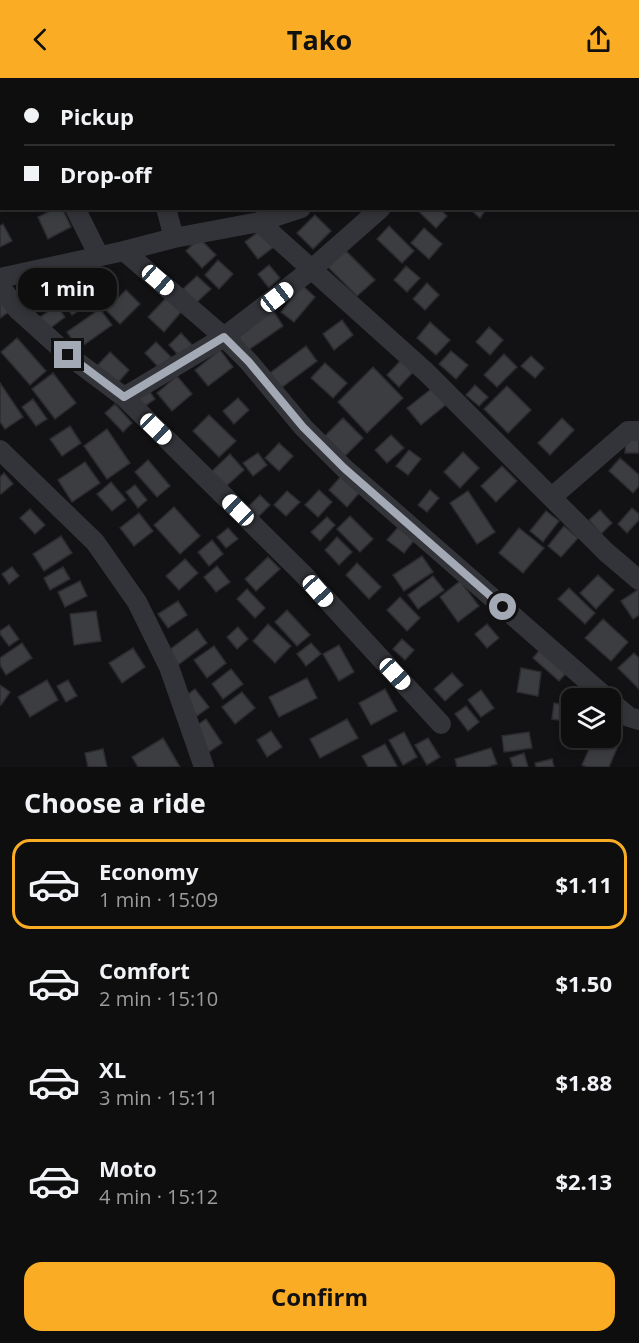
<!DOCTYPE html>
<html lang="en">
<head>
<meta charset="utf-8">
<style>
	:root { --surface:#0e0e0f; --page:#171718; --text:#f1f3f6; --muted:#9b9c9e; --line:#2e2e2f; --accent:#faad24 }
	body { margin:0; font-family:"Open Sans",sans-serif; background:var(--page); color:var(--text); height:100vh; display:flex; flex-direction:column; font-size:22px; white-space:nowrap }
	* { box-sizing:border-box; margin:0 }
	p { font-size:20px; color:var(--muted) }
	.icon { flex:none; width:33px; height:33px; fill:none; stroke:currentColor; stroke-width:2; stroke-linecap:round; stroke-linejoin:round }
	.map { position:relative; height:689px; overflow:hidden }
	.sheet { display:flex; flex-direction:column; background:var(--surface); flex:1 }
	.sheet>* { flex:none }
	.guide { position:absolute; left:0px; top:0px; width:639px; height:132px; box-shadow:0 3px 9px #0003,0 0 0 2px var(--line); display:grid; align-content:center; height:132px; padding:0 24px; background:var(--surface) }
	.controls { position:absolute; left:561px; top:610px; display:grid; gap:12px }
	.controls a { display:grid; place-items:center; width:60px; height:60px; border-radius:12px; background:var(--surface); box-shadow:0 3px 9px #0003,0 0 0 2px var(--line); font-size:30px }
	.end { position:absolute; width:27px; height:27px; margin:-14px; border:8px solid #a3a9b5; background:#111; box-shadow:0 0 0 3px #111 }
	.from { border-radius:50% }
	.bubble { position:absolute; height:42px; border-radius:18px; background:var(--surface); box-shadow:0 3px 9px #0003,0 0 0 2px var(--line); font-size:20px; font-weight:700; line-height:42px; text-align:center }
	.car { position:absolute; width:18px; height:36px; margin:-18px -9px; border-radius:8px; box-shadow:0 0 4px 2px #0007; background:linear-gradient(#fff 24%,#345 0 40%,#fff 0 76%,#345 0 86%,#fff 0) }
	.guide b { display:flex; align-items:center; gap:21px; height:57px; font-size:22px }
	.guide b+b { border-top:2px solid var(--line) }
	.guide i { width:15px; height:15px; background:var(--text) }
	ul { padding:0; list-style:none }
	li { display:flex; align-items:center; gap:18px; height:90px; margin:0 12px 9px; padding:0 12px; border:3px solid transparent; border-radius:18px }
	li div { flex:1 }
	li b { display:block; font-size:22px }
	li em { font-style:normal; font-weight:700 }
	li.on { border-color:var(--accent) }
	li>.icon { width:54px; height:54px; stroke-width:1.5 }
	h2 { padding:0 24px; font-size:27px; line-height:72px }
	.primary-button { display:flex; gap:12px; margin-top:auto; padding:12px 24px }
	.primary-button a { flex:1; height:69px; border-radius:18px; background:var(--accent); color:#111; font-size:24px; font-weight:700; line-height:69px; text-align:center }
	header { display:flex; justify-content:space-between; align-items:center; height:78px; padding:0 24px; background:var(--accent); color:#111; font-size:27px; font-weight:700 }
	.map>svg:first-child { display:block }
</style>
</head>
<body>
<header><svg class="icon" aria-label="back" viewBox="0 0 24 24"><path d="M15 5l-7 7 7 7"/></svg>Tako<svg class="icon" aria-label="share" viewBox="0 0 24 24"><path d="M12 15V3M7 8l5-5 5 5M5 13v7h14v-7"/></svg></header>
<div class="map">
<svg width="639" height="689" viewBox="0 0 639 689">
	<rect width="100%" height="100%" fill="#121214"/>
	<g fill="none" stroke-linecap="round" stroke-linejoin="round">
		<path stroke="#283138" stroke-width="5" d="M491 2 492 0"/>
	</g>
	<path fill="#3c3d41" stroke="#2c2c30" stroke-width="1.5" d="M56 130H62L71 149 48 161 38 139Z
		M415 130H439L447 138 436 150Z
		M469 130H487L480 140Z
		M315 137 331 153 313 171 297 155Z
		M3 146 12 163 0 169V148Z
		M389 148 414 173 402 185 377 161Z
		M424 150 442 166 429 181 411 165Z
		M262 151 275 168 258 181 245 164Z
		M199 160 216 177 202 190 186 173Z
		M344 171 375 202 357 218 327 188Z
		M218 182 233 196 219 211 205 197Z
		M269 187 280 200 269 210 258 196Z
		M406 188 420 200 407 214 394 202Z
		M69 193 90 225 72 237 51 206Z
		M36 198 53 224 38 233 21 207Z
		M197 198 211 211 196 225 183 211Z
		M102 203 114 215 103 227 91 216Z
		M427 205 439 217 425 232 413 221Z
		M302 207 315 219 294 244 281 234Z
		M126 212 140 226 120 246 106 232Z
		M0 214 13 231 0 240Z
		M166 220 181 234 164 254 148 239Z
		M57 228 65 239 49 251 40 239Z
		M100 231 112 247 78 271 67 254Z
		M272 231 283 248 247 273 236 255Z
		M342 242 353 257 334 272 323 256Z
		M430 244 450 262 436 277 417 260Z
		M489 249 503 262 490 277 476 264Z
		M181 255 193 268 181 280 169 267Z
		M17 260 46 293 30 307 1 274Z
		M156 264 171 279 160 291 145 275Z
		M306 268 317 283 281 310 270 295Z
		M220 272 233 289 208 308 195 292Z
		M451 273 468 287 456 301 439 286Z
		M110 274 129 292 115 308 95 290Z
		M504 276 517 289 497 309 484 297Z
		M531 278 544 290 535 300 521 288Z
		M403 280 415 292 399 309 387 297Z
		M325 285 347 305 333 320 311 300Z
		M373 289 403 320 367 355 338 324Z
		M53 295 76 325 55 341 32 311Z
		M177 298 192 316 172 333 157 315Z
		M0 305 23 339 5 351 0 344Z
		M475 307 488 319 479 328 466 317Z
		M435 308 448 325 421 347 407 330Z
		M507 308 531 332 508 355 484 331Z
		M147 310 155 321 142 330 134 319Z
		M238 320 249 332 234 346 223 333Z
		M33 321 47 341 36 348 22 329Z
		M115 326 132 345 123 354 105 335Z
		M209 337 236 363 219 379 193 353Z
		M343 340 363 360 345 378 325 358Z
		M562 340 574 352 550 377 538 365Z
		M70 348 81 365 62 378 50 361Z
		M107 351 130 385 107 401 84 368Z
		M391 357 404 370 387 385 375 372Z
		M626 362H639V375H625Z
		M279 365 293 378 279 393 265 380Z
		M409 372 421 381 408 397 396 388Z
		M463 374 479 390 460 410 444 394Z
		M258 375 267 387 253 398 243 385Z
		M230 376 244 392 222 412 208 397Z
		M620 380 639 397V408L633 415 609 393Z
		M148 382 170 408 157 419 135 394Z
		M85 384 100 405 72 424 58 402Z
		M502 388 517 403 496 424 481 408Z
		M4 395 13 406 1 416 0 415V399Z
		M342 397 360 414 347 429 329 412Z
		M111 404 126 422 112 433 97 416Z
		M135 407 147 422 138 430 126 414Z
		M319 412 332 424 318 439 305 427Z
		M430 412 439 420 427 434 418 427Z
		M287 413 300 424 286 438 274 427Z
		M468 413 495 454 477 466 450 425Z
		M260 417 270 427 255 442 245 432Z
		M174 429 200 458 180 476 154 447Z
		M632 430 639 436V442L627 455 618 446Z
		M30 431 45 447 35 456 20 440Z
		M600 432 612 445 601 456 589 442Z
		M546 433 559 443 543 464 530 453Z
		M139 435 153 453 134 468 120 450Z
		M350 438 373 461 360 474 337 451Z
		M327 439 335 447 320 463 311 454Z
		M400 447 416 460 404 475 387 462Z
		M564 448 578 460 561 479 548 468Z
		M228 450 238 461 226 470 217 459Z
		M519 450 544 470 523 495 499 475Z
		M61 458 72 475 44 493 33 476Z
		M337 459 352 474 339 487 325 472Z
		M212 462 223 476 209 488 198 474Z
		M422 478 433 494 404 513 393 497Z
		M268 479 280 491 256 513 245 501Z
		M185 481 198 495 179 512 166 498Z
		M357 485 381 509 369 521 346 497Z
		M217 488 230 504 216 514 204 499Z
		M12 489 19 498 9 506 2 496Z
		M63 489 70 501 50 512 44 500Z
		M598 497 614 512 596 531 580 515Z
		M433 498 444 512 418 531 408 517Z
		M80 503 87 518 65 529 58 514Z
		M460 503 479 528 458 544 440 519Z
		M569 510 595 535 585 546 558 521Z
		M247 511 265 530 255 540 237 521Z
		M639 511V537L633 541 621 523Z
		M400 519 420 540 407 553 387 532Z
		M178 523 187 537 168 550 158 536Z
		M287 532 310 557 297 568 275 544Z
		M96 533 101 563 74 567 70 536Z
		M603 541 628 564 611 583 585 560Z
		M268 546 291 568 275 585 253 563Z
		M487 546 499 560 487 570 475 556Z
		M9 547 19 561 9 568 0 556V553Z
		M238 549 248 561 237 571 227 559Z
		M197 551 207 565 178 587 168 573Z
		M402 561 414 572 405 582 393 571Z
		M22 565 32 580 6 597 0 587V580Z
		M311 565 321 576 306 588 297 576Z
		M339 567 354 594 339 603 323 576Z
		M214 568 226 585 207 600 194 582Z
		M543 568 569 592 559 603 533 580Z
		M133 570 145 589 122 605 109 585Z
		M634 575 639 580V611L618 590Z
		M521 590 541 594 538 618 517 614Z
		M231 591 243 606 223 621 212 606Z
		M452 595 463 607 445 623 434 611Z
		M307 600 317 620 279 639 269 619Z
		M47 602 58 622 30 639 18 619Z
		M68 602 77 618 66 624 57 608Z
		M0 607 10 614 1 627 0 626Z
		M195 611 209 629 197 638 183 620Z
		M385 611 397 633 371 647 359 625Z
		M481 612 494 630 481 639 468 622Z
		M242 614 255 630 235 646 222 629Z
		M554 625 572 628V644L552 641Z
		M466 628 479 644 468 653 455 636Z
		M206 641 222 665 209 674 193 650Z
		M347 641 358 660 320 680 310 661Z
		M271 653 282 669 267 679 257 662Z
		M404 654 417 679 403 687 389 662Z
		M529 654 532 670 504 674 502 658Z
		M163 660 180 689H138L132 679Z
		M428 660 440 679 427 687 415 667Z
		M594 660H600L618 668 609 689H587L582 687Z
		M385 666 397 688 394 689H368L362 678Z
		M491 670 497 686 487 689H457L455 681Z
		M103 671 107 689H88L85 675Z
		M524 675 528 689H513L510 680Z
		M552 681 554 689H536L535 685Z"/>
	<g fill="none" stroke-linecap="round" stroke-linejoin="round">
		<path stroke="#333439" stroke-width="20" d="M44 0 45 2
			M259 0 261 2
			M458 0 460 2
			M503 2 505 0
			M0 48 2 50
			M75 130 99 178
			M166 130 174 160
			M259 144 426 294 606 474 639 502
			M124 173 224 259 249 284 303 349 344 390 608 621
			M0 200 124 173 174 160 259 144 301 130
			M0 208 17 231 68 277 124 319 303 496 441 646
			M124 319 224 259 312 191 381 130
			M0 372 95 464 137 524 169 589 204 689
			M552 419 628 353H639
			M610 623 629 639 639 642"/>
	</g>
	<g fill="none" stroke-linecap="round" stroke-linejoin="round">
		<path stroke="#a3a9b5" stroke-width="8" d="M68 277 124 319 224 259 249 284 303 349 344 390 503 529"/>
	</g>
</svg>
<div class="controls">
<a><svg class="icon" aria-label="layers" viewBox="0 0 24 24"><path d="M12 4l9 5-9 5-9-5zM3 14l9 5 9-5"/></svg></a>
</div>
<i class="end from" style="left:503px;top:529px"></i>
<i class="end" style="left:68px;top:277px"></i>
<div class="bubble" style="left:18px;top:190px;width:99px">1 min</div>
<i class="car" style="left:158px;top:202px;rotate:131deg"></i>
<i class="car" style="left:277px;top:219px;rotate:52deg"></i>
<i class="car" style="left:156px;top:351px;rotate:134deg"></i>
<i class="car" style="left:238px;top:432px;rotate:314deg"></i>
<i class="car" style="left:318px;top:513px;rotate:138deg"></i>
<i class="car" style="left:395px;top:596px;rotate:137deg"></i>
<div class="guide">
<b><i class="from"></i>Pickup</b>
<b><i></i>Drop-off</b>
</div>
</div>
<section class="sheet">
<h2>Choose a ride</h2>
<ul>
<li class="on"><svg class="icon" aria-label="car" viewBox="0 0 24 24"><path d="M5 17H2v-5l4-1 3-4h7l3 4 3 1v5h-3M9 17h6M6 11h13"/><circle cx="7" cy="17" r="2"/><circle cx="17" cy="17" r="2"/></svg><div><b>Economy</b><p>1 min · 15:09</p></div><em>$1.11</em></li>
<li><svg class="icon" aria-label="car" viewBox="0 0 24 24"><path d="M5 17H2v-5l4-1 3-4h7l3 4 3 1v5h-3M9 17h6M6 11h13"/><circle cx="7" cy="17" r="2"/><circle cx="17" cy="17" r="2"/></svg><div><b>Comfort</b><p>2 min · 15:10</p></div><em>$1.50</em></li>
<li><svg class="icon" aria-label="car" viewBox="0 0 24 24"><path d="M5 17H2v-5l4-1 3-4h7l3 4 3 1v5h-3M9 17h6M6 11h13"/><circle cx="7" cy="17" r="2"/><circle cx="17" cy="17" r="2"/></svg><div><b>XL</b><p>3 min · 15:11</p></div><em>$1.88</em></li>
<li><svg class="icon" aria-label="car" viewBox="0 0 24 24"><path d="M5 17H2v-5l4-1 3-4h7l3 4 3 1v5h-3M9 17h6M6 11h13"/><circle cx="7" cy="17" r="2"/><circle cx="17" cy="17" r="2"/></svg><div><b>Moto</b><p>4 min · 15:12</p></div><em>$2.13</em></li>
</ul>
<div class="primary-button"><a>Confirm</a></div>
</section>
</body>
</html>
